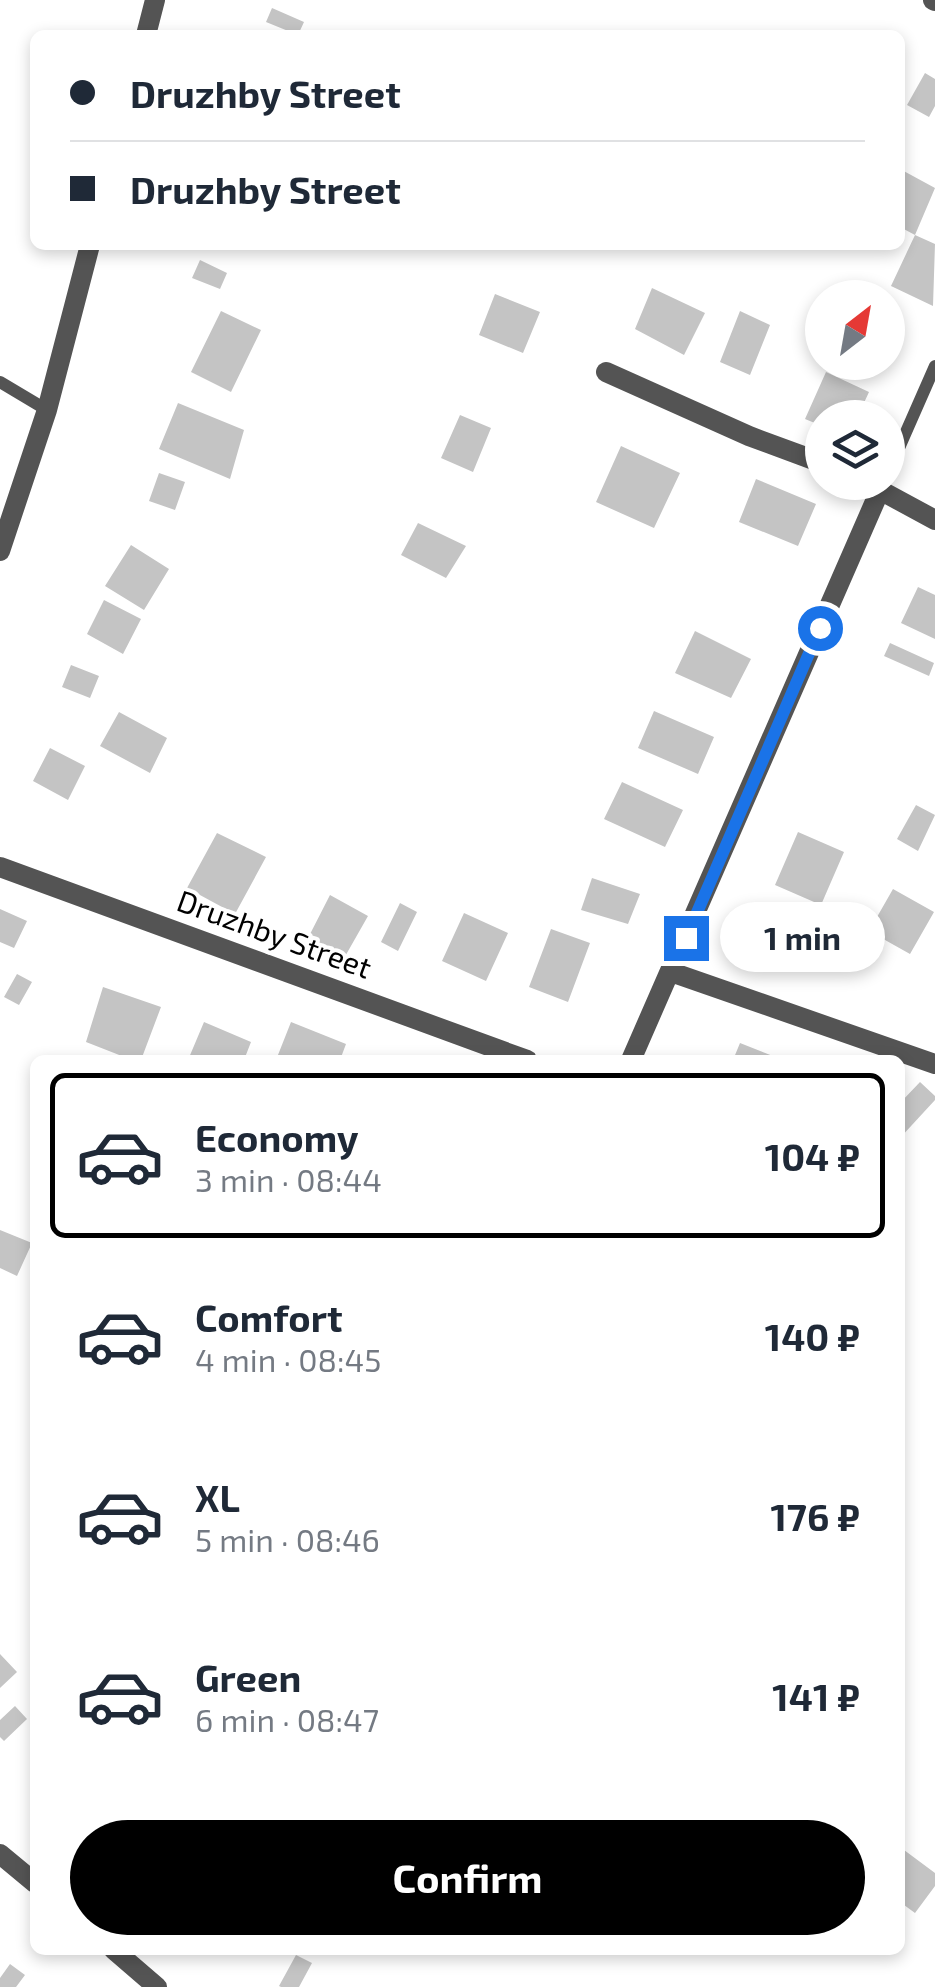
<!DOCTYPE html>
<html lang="en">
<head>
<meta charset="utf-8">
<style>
	:root { --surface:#fff; --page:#f6f6f7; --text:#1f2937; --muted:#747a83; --line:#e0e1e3; --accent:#000 }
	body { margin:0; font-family:"Exo 2",sans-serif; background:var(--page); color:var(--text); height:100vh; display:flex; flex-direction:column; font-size:38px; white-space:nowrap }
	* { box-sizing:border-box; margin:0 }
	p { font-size:32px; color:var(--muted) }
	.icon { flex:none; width:55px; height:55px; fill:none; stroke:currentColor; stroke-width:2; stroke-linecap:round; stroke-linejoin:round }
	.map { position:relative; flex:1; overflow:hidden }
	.details { position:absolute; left:30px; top:1055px; width:875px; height:900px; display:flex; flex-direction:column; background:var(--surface); border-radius:15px; box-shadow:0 5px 15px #0003 }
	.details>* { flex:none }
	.hud { position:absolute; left:30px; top:30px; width:875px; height:220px; border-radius:15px; box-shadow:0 5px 15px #0003; display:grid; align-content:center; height:220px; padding:0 40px; background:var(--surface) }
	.needle { width:65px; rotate:31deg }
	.tools { position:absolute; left:805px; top:280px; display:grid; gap:20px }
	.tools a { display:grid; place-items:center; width:100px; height:100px; border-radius:50%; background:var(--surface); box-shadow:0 5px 15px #0003; font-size:50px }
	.end { position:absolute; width:45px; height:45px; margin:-22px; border:12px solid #1a73e8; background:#fff; box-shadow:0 0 0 5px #fff }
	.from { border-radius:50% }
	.bubble { position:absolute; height:70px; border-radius:35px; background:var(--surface); box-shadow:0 5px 15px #0003; font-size:32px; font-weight:700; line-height:70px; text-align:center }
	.hud b { display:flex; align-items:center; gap:35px; height:95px; font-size:38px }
	.hud b+b { border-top:2px solid var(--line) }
	.hud i { width:25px; height:25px; background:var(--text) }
	ul { padding:18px 0 0; list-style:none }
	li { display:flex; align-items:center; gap:30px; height:165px; margin:0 20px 15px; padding:0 20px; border:5px solid transparent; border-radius:15px }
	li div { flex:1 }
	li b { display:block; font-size:38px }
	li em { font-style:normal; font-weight:700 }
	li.selected { border-color:var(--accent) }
	li>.icon { width:90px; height:90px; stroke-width:1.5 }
	.action { display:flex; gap:20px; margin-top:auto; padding:20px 40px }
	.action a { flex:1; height:115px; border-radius:60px; background:var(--accent); color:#fff; font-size:40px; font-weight:700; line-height:115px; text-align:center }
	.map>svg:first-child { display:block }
</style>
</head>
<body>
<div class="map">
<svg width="935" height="1987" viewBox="0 0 935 1987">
	<rect width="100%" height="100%" fill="#fff"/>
	<path fill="#c4c4c4" d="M272 8 304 22 298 35 266 22Z
		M925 73 935 79V106L929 117 907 105Z
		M900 169 935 188 915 235 935 244 933 306 891 286 915 235 900 227Z
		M200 260 227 273 220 289 192 278Z
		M652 288 705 313 684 355 635 329Z
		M495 294 540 312 523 353 479 335Z
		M221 311 261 330 231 392 191 372Z
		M740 311 770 325 750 375 720 362Z
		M826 372 869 392 857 418H822V426L805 419Z
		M178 403 244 430 230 479 159 449Z
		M460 415 491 428 473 472 441 458Z
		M621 446 680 473 654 528 596 502Z
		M159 473 185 482 175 510 149 501Z
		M756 479 816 504 798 546 739 522Z
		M418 523 466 546 446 578 401 555Z
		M131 545 169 569 144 610 105 586Z
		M918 587 935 595V639L901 623Z
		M104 600 141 619 123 654 87 634Z
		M695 631 751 659 731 698 675 673Z
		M890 643 934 663 929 676 884 656Z
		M71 665 99 676 90 698 62 687Z
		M654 711 714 737 698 774 638 748Z
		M119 712 167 738 150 773 100 746Z
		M50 748 85 766 68 800 33 781Z
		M622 782 683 810 665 847 604 819Z
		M916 805 935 815 918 851 897 839Z
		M798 832 844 852 821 905 775 885Z
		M217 833 266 857 235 914 187 888Z
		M592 878 640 894 628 924 581 910Z
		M893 889 934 912 910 954 869 931Z
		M330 895 368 916 343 960 307 940Z
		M400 903 417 912 398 951 381 942Z
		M0 909 27 921 14 948 0 942Z
		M464 913 508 933 486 981 442 961Z
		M551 929 590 943 568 1002 529 987Z
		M17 974 32 982 19 1005 4 997Z
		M103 987 161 1007 141 1060H132L86 1042Z
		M204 1022 251 1042 244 1060H188Z
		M291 1022 346 1044 340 1060H276Z
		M740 1043 783 1060H733Z
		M920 1082 935 1096V1100L900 1138V1103Z
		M0 1230 32 1243 17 1276 0 1268Z
		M0 1654 17 1672 0 1688Z
		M15 1706 27 1719 4 1741 0 1737V1720Z
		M900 1847 935 1873V1886L915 1913 900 1902Z
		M296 1955 312 1963 299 1987H281L279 1986Z
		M10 1964 25 1975 16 1987H0V1978Z"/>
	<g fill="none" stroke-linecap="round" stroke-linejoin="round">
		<path stroke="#545454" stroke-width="12" d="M0 382 47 410
			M888 473 935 366"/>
		<path stroke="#545454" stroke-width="20" d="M933 0 935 1
			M146 35 155 0
			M606 372 749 436 822 463
			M865 482 935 520
			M0 551 47 410 90 245
			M0 867 527 1060
			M671 972 935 1064
			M631 1060 880 490
			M0 1854 35 1883
			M114 1950 157 1987"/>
	</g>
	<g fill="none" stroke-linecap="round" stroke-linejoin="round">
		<path stroke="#1a73e8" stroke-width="12" d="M686 938 820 628"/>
	</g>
	<g text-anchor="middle" stroke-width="8" stroke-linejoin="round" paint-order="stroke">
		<g font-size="30" fill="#000" stroke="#fff">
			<text transform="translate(274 935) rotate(20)" y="10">Druzhby Street</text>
		</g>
	</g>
</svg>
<div class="tools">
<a><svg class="needle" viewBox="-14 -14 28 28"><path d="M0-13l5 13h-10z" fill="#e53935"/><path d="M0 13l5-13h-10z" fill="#747a83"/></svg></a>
<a><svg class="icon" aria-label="layers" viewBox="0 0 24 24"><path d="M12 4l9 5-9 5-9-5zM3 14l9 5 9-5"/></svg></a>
</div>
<i class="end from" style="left:820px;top:628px"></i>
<i class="end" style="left:686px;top:938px"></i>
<div class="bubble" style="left:720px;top:902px;width:165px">1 min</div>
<div class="hud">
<b><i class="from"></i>Druzhby Street</b>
<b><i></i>Druzhby Street</b>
</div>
<section class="details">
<ul>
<li class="selected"><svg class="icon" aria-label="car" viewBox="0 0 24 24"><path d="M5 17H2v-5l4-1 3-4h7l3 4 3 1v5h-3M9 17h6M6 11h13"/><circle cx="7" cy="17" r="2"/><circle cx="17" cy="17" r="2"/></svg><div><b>Economy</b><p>3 min · 08:44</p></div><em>104 ₽</em></li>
<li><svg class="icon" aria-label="car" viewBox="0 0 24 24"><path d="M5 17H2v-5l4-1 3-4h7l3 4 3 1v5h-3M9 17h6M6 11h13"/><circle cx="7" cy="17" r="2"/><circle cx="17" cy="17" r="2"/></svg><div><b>Comfort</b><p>4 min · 08:45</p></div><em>140 ₽</em></li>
<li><svg class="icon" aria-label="car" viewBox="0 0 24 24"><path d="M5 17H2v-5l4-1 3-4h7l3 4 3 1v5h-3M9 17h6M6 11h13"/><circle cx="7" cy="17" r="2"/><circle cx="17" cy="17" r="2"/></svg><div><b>XL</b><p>5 min · 08:46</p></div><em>176 ₽</em></li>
<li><svg class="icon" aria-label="car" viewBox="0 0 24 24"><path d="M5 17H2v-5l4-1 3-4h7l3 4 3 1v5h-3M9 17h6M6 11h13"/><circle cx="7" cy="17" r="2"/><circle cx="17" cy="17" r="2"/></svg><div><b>Green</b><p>6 min · 08:47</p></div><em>141 ₽</em></li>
</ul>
<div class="action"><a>Confirm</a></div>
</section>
</div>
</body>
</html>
